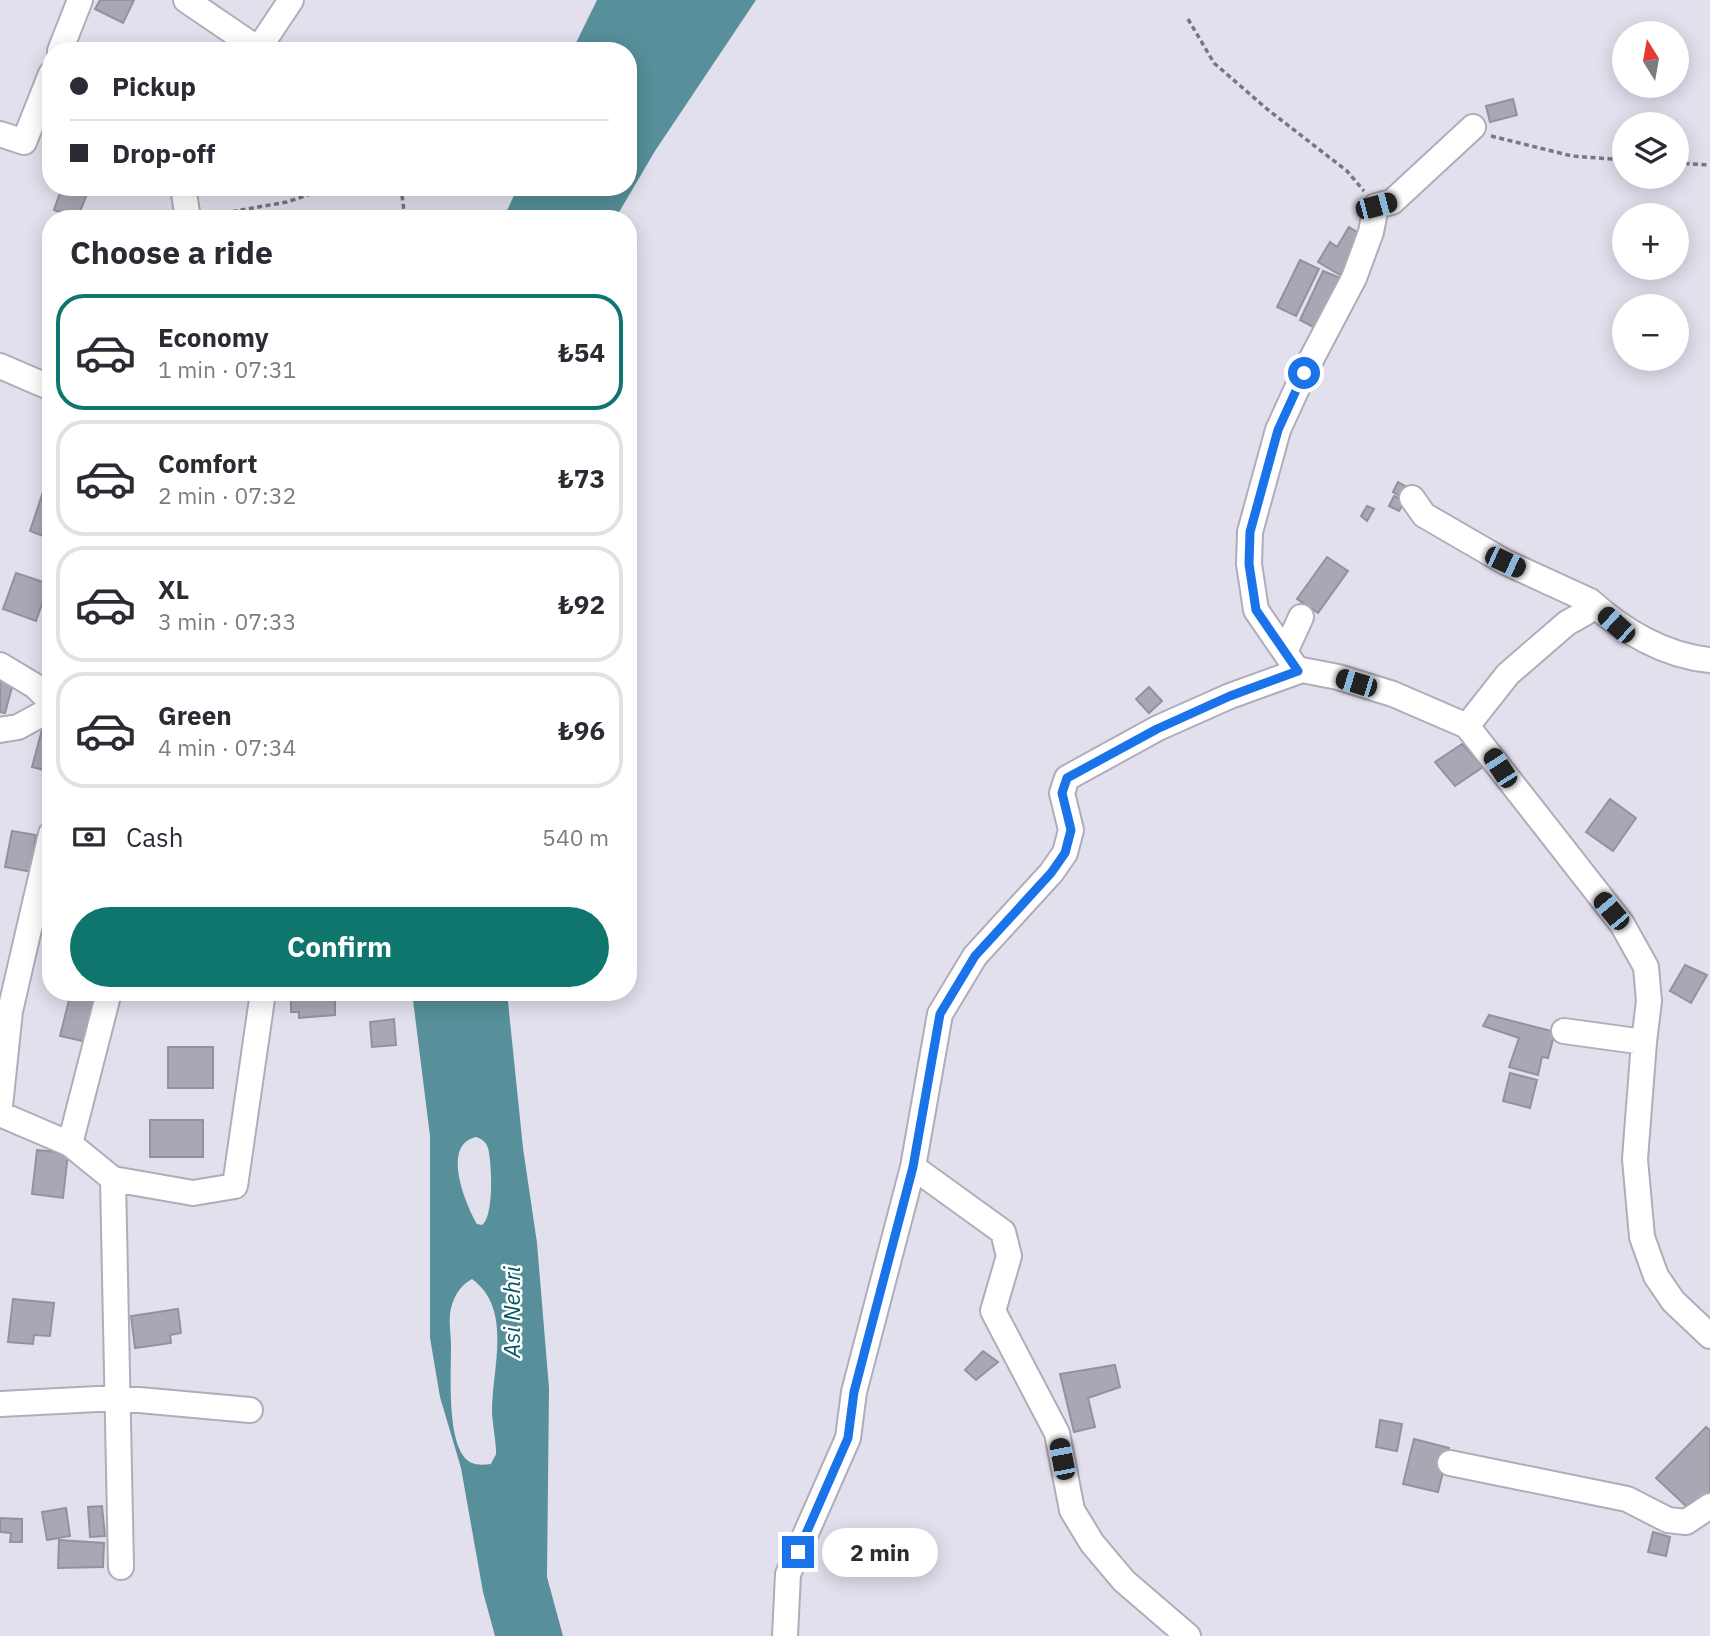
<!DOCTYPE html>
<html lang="en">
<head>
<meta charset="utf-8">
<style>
	:root { --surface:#fff; --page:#f7f7f7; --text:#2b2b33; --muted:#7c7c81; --line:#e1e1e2; --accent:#0f766e }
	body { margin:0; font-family:"IBM Plex Sans",sans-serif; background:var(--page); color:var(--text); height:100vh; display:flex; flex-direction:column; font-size:26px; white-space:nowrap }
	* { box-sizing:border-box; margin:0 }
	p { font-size:23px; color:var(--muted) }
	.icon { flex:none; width:38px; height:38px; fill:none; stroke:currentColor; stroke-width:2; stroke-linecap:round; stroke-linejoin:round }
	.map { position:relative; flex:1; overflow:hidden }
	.drawer { position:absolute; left:42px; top:210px; width:595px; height:791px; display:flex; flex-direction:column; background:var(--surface); border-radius:28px; box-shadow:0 4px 18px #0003 }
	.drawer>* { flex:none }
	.hud { position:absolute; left:42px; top:42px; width:595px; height:154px; border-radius:28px; box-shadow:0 4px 18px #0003; display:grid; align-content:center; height:154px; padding:0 28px; background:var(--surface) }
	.needle { width:46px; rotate:349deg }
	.fabs { position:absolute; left:1612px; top:21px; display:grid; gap:14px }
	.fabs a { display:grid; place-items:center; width:77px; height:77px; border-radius:50%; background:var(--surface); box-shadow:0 4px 18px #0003; font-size:35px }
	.end { position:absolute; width:32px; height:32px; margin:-16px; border:9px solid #1a73e8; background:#fff; box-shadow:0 0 0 4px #fff }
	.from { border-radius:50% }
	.bubble { position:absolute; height:49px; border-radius:24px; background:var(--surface); box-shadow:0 4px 18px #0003; font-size:23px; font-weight:800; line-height:49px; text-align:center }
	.car { position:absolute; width:21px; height:42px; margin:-21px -10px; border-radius:9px; box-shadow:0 0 5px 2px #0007; background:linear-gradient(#222 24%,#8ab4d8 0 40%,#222 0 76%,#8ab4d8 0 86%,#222 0) }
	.hud b { display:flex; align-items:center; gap:24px; height:66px; font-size:26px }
	.hud b+b { border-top:2px solid var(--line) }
	.hud i { width:18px; height:18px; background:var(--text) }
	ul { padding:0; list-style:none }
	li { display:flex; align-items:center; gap:21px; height:116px; margin:0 14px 10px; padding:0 14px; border:4px solid var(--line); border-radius:28px }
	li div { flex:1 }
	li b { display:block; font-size:26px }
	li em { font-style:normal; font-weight:800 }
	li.active { border-color:var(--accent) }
	li>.icon { width:63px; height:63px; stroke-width:1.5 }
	h2 { padding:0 28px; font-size:32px; line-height:84px }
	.pay { display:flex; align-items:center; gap:18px; height:77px; padding:0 28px; font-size:26px }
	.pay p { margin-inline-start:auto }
	.cta { display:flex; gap:14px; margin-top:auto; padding:14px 28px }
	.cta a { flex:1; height:80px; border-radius:42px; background:var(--accent); color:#fff; font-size:28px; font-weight:800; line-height:80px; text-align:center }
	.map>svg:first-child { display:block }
</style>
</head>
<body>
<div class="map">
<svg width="1710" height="1636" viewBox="0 0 1710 1636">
	<rect width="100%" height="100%" fill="#e3e0ee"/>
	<path fill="#57909a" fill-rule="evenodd" d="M597 0H756L655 151 615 219H503L518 187H628V51H572Z
		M412 992H507L523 1148 537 1243 549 1388 547 1577 563 1636H495L483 1592 461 1468 440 1397 430 1338V1136ZM476 1137C482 1139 486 1142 488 1148 492 1163 494 1217 482 1225L477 1224C465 1203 441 1145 476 1137ZM472 1279C513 1309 492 1368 492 1411 492 1421 497 1447 496 1454 496 1455 491 1463 491 1464 482 1465 472 1466 465 1458 447 1438 451 1374 451 1347 451 1336 449 1325 450 1314 452 1299 459 1286 472 1279Z"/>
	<path fill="#a8a8b5" stroke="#92929e" stroke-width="2" d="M100 0H134L123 23 95 9Z
		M1513 99 1517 115 1490 122 1486 106Z
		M62 187H70L87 194 77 219 54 210Z
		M1349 227 1367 238 1340 275 1318 262 1330 242 1337 247Z
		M1300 260 1319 269 1296 316 1277 307Z
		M1323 271 1343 279 1319 330 1300 320Z
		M1398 482 1412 490 1407 500 1393 492Z
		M43 492 51 494V539L30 531Z
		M1394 496 1405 501 1399 511 1389 506Z
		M1367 506 1374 509 1367 521 1361 516Z
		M1327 557 1348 571 1318 613 1297 599Z
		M16 573 49 584 36 621 3 609Z
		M0 673 15 676 5 713 0 712Z
		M1149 687 1162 701 1149 713 1136 699Z
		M44 722 51 723V772L32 767Z
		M1462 744 1483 767 1455 786 1435 762Z
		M1610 799 1636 818 1613 851 1586 832Z
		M12 831 36 835 34 845 43 847 38 873 5 867Z
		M1685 965 1707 975 1691 1003 1670 991Z
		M71 992 98 996 87 1042 60 1036Z
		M291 992H355V995L335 999V1015L299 1018V1012H291Z
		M1489 1015 1555 1032 1548 1058 1542 1057 1538 1075 1509 1067 1519 1038 1483 1026Z
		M394 1019 396 1045 372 1047 370 1022Z
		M168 1047H213V1088H168Z
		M1510 1073 1537 1080 1530 1108 1503 1101Z
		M150 1120H203V1157H150Z
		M37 1150 68 1153 63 1198 32 1194Z
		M13 1299 54 1303 50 1336 34 1335 33 1344 8 1342Z
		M178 1309 181 1333 170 1335 171 1343 135 1348 131 1316Z
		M983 1351 998 1362 976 1380 965 1370Z
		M1115 1365 1120 1387 1088 1398 1095 1427 1074 1432 1060 1374Z
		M1380 1420 1402 1424 1397 1451 1376 1447Z
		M1706 1427 1710 1430V1492L1686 1506 1656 1478Z
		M1414 1439 1449 1448 1438 1492 1403 1484Z
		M102 1506 105 1536 90 1537 88 1507Z
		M66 1508 70 1536 47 1540 42 1512Z
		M0 1518 22 1519V1542H10L11 1533 0 1532Z
		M1653 1532 1670 1537 1666 1556 1648 1552Z
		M59 1540 104 1543 103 1567 58 1568Z"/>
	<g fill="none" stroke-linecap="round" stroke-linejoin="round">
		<defs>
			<path id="minor" d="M186 0 258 49
				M60 51 80 0
				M257 51 291 0
				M0 134 24 142 51 74
				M183 187 188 219
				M0 366 51 388
				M1412 498 1424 515 1505 562 1590 601
				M1285 652 1301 617
				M0 665 35 686 51 702
				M1298 671 1256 610 1249 564 1250 532 1278 430 1304 373 1354 278 1371 232 1376 206 1392 202 1473 127
				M1467 726 1508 674 1567 623 1585 613 1590 601C1623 631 1665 656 1710 660
				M0 730 18 727 51 709
				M1564 1031 1644 1042
				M0 1106 10 1011 51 834
				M0 1114 70 1144 113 1179 193 1193 235 1186 263 992
				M70 1144 109 992
				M913 1167 1003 1232 1009 1256 993 1311 1057 1433 1072 1510 1092 1543 1124 1581 1188 1636
				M113 1179 121 1567
				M0 1404 117 1398 250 1410
				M1450 1463 1627 1499 1668 1520 1686 1522 1710 1506
				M785 1636 788 1574 848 1438 854 1392 913 1167 940 1014 975 956 1051 873 1065 853 1071 830 1062 793 1067 778 1158 728 1230 696 1302 670 1338 677 1393 694 1467 726 1622 924 1646 967 1649 1001 1644 1042 1635 1159 1642 1237 1656 1276 1673 1301 1710 1336"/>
		</defs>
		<use href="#minor" stroke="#b0acb9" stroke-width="28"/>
		<path stroke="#78767f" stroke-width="3.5" stroke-dasharray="5 3.5" stroke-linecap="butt" d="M1188 19 1214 63 1267 109 1347 171 1364 191
			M1491 136 1572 156 1624 160
			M1676 163 1710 165
			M401 187 405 219
			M207 216 287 202 331 187"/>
		<use href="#minor" stroke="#fff" stroke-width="24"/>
	</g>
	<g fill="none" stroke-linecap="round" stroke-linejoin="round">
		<path stroke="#1a73e8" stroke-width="9" d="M798 1552 848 1438 854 1392 913 1167 940 1014 975 956 1051 873 1065 853 1071 830 1062 793 1067 778 1157 729 1230 696 1298 671 1256 610 1249 564 1250 532 1278 430 1304 373"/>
	</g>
	<g text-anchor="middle" stroke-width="5" stroke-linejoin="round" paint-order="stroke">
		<g font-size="23" font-style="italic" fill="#005864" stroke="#fff">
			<text transform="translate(512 1312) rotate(-90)" y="8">Asi Nehri</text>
		</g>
	</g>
</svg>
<div class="fabs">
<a><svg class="needle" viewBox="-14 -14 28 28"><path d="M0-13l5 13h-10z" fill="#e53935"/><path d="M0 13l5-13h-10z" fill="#7c7c81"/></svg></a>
<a><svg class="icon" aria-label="layers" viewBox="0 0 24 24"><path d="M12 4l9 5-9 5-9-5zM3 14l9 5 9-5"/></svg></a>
<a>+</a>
<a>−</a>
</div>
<i class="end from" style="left:1304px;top:373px"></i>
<i class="end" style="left:798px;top:1552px"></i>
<div class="bubble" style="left:822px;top:1528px;width:116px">2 min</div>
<i class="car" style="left:1376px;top:206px;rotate:75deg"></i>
<i class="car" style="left:1505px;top:562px;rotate:115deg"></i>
<i class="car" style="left:1616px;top:625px;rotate:312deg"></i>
<i class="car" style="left:1356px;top:683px;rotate:287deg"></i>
<i class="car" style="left:1500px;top:768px;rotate:327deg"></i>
<i class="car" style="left:1611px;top:911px;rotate:320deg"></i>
<i class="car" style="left:1062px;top:1459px;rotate:349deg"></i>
<div class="hud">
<b><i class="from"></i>Pickup</b>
<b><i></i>Drop-off</b>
</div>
<section class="drawer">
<h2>Choose a ride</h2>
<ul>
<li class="active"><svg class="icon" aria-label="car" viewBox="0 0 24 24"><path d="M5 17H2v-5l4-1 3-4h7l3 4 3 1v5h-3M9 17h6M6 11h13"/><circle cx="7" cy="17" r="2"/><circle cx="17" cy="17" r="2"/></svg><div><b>Economy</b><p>1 min · 07:31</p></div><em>₺54</em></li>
<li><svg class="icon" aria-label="car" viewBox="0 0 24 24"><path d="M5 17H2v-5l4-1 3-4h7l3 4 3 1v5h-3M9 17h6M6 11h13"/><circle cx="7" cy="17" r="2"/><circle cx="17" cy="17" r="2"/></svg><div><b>Comfort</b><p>2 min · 07:32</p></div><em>₺73</em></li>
<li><svg class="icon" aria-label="car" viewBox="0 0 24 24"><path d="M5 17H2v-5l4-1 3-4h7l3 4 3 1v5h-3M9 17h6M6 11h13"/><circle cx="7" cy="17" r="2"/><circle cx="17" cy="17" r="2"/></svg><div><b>XL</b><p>3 min · 07:33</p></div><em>₺92</em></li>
<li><svg class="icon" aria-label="car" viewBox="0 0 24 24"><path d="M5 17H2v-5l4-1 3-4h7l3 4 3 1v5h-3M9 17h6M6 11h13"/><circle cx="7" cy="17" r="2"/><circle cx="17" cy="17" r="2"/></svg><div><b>Green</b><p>4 min · 07:34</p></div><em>₺96</em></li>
</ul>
<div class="pay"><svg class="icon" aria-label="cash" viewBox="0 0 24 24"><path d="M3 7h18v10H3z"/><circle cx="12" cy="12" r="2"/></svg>Cash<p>540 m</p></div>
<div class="cta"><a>Confirm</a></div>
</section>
</div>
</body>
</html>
